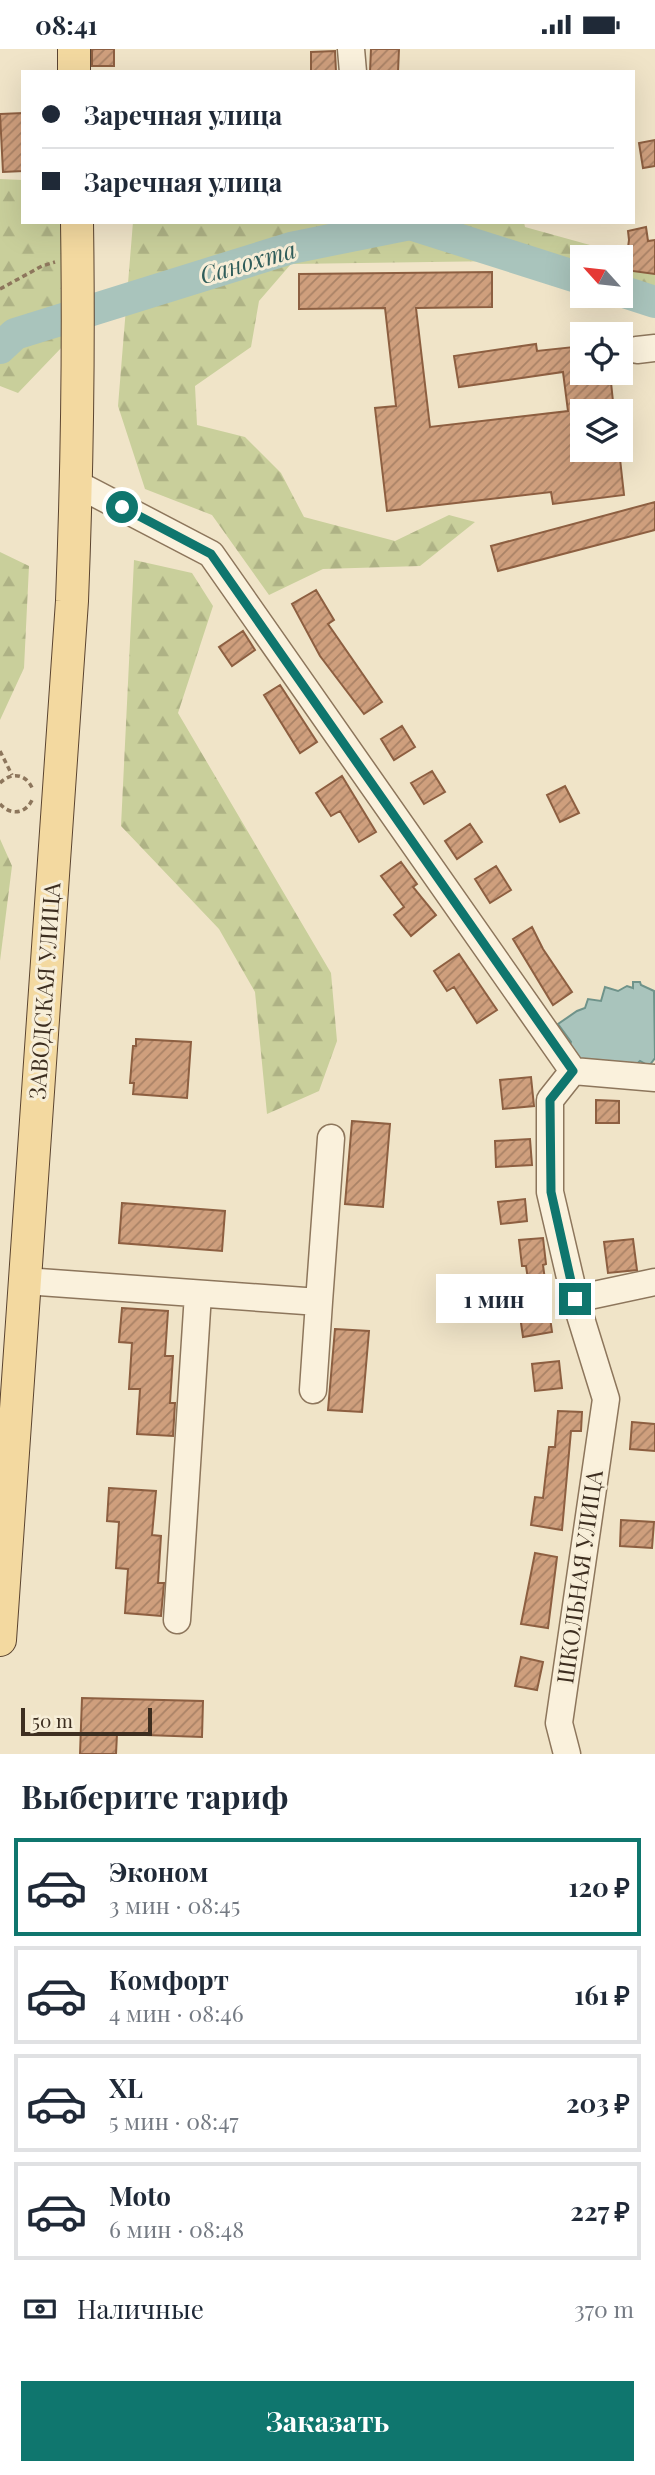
<!DOCTYPE html>
<html lang="ru">
<head>
<meta charset="utf-8">
<style>
	:root { --surface:#fff; --page:#f6f6f7; --text:#1f2937; --muted:#747a83; --line:#e0e1e3; --accent:#0f766e }
	body { margin:0; font-family:"Playfair Display",serif; background:var(--page); color:var(--text); height:100vh; display:flex; flex-direction:column; font-size:26px; white-space:nowrap }
	* { box-sizing:border-box; margin:0 }
	p { font-size:23px; color:var(--muted) }
	.icon { flex:none; width:38px; height:38px; fill:none; stroke:currentColor; stroke-width:2; stroke-linecap:round; stroke-linejoin:round }
	.map { position:relative; height:1705px; overflow:hidden }
	.details { display:flex; flex-direction:column; background:var(--surface); flex:1 }
	.details>* { flex:none }
	.top-card { position:absolute; left:21px; top:21px; width:614px; height:154px; border-radius:0px; box-shadow:0 7px 28px #0002; display:grid; align-content:center; height:154px; padding:0 21px; background:var(--surface) }
	.needle { width:46px; rotate:297deg }
	.buttons { position:absolute; left:570px; top:196px; display:grid; gap:14px }
	.buttons a { display:grid; place-items:center; width:63px; height:63px; border-radius:0px; background:var(--surface); box-shadow:0 7px 28px #0002; font-size:35px }
	.scale { position:absolute; left:21px; bottom:18px; width:131px; box-sizing:border-box; padding-left:7px; border:4px solid #3d2e20; border-top:0; font-size:19px; line-height:24px; white-space:nowrap; color:#3d2e20; -webkit-text-stroke:5px #f7eed8; paint-order:stroke }
	.end { position:absolute; width:32px; height:32px; margin:-16px; border:9px solid #0f766e; background:#fff; box-shadow:0 0 0 4px #fff }
	.from { border-radius:50% }
	.bubble { position:absolute; height:49px; border-radius:0px; background:var(--surface); box-shadow:0 7px 28px #0002; font-size:23px; font-weight:700; line-height:49px; text-align:center }
	.top-card b { display:flex; align-items:center; gap:24px; height:66px; font-size:26px }
	.top-card b+b { border-top:2px solid var(--line) }
	.top-card i { width:18px; height:18px; background:var(--text) }
	ul { padding:0; list-style:none }
	li { display:flex; align-items:center; gap:21px; height:98px; margin:0 14px 10px; padding:0 7px; border:4px solid var(--line); border-radius:0px }
	li div { flex:1 }
	li b { display:block; font-size:26px }
	li em { font-style:normal; font-weight:700 }
	li.active { border-color:var(--accent) }
	li>.icon { width:63px; height:63px; stroke-width:1.5 }
	h2 { padding:0 21px; font-size:32px; line-height:84px }
	.pay { display:flex; align-items:center; gap:18px; height:77px; padding:0 21px; font-size:26px }
	.pay p { margin-inline-start:auto }
	.action { display:flex; gap:14px; margin-top:auto; padding:14px 21px }
	.action a { flex:1; height:80px; border-radius:0px; background:var(--accent); color:#fff; font-size:28px; font-weight:700; line-height:80px; text-align:center }
	.status { display:flex; justify-content:space-between; align-items:center; height:49px; padding:0 35px; background:var(--surface); direction:ltr }
	.status svg { height:19px; fill:currentColor }
	.map>svg:first-child { display:block }
</style>
</head>
<body>
<div class="status"><b>08:41</b><svg viewBox="0 0 49 12"><path d="M0 12V9h3v3zM5 12V6h3v6zM10 12V3h3v9zM15 12V0h3v12zM26 1h20v11H26zM47 4h2v5h-2z"/></svg></div>
<div class="map">
<svg width="655" height="1705" viewBox="0 0 655 1705">
	<defs>
		<pattern id="forest-firs" width="22" height="20" patternUnits="userSpaceOnUse" patternTransform="scale(1.75)"><rect width="22" height="20" fill="#c9cf9b"/><path d="M5 1l3.5 6h-7zM16 11l3.5 6h-7z" fill="#aeb285"/></pattern>
		<pattern id="building-hatch" width="6" height="6" patternUnits="userSpaceOnUse" patternTransform="scale(1.75)"><rect width="6" height="6" fill="#cf9f7d"/><path d="M-1 1l2-2M0 6l6-6M5 7l2-2" fill="none" stroke="#a98266"/></pattern>
	</defs>
	<rect width="100%" height="100%" fill="#f0e4c8"/>
	<path fill="url(#forest-firs)" d="M0 130 23 131V173H66L63 297 18 344 0 337Z
		M133 173H524L525 178 655 214V262L607 247H621V208H583V239L500 212 291 215 259 252 251 298 195 337 197 376 245 388 281 424 304 468 395 492 449 466 475 473 420 517 323 520 269 546 212 466 145 440 118 357Z
		M0 503 29 517 24 619 0 671Z
		M134 511 192 524 213 557 178 664 331 924 337 992 319 1042 267 1065 255 943 219 880 121 777Z
		M0 790 12 817 0 912Z"/>
	<path fill="#a9c4bc" stroke="#6f938a" stroke-width="2" d="M633 933H640L641 936 654 942 655 1009 649 1017 640 1012 632 1019 581 1017 568 1000 571 993 558 975 577 962 585 959 588 950 601 952 605 938 618 942 627 937 633 939Z"/>
	<g fill="none" stroke-linecap="round" stroke-linejoin="round">
		<path stroke="#a9c4bc" stroke-width="32" d="M621 242 655 253
			M0 299 15 285 291 199 410 175 583 230"/>
	</g>
	<path fill="url(#building-hatch)" stroke="#8d5f41" stroke-width="2" d="M92 0H114V17H92Z
		M371 0H399L398 23H370Z
		M335 2 336 23H311V3Z
		M23 64V122L3 123 0 65Z
		M655 91V117L643 119 639 94Z
		M646 178 648 192 655 191V225L625 221 629 191 628 182Z
		M492 223V258L416 259 430 378 568 362 563 323 459 338 454 307 536 295 537 302 583 297V324H610L614 362H583V401H619L624 446 553 455 551 443 387 462 375 359 396 357 385 259 299 260V225Z
		M655 453V481L498 522 491 497Z
		M316 541 334 571 328 575 382 653 364 665 320 607 292 555Z
		M243 582 255 601 232 617 219 598Z
		M280 636 317 693 300 704 264 646Z
		M402 677 415 698 394 711 381 690Z
		M432 722 445 743 424 755 411 734Z
		M342 727 376 783 359 793 340 762 331 767 316 744Z
		M565 737 579 764 560 773 547 746Z
		M470 775 482 793 457 810 445 792Z
		M401 813 417 835 413 838 436 866 411 887 394 866 404 858 381 827Z
		M496 817 511 841 490 854 475 830Z
		M532 878 543 900 572 943 553 956 513 890Z
		M459 905 497 961 477 974 454 938 447 942 434 922Z
		M136 990 191 993 187 1049 133 1045 134 1034H130L133 997H136Z
		M531 1028 534 1057 503 1060 500 1031Z
		M596 1051 619 1052V1074H596Z
		M352 1072 390 1075 383 1158 345 1155Z
		M530 1090 532 1116 496 1118 495 1092Z
		M525 1150 527 1172 501 1175 498 1153Z
		M122 1154 225 1162 222 1202 119 1194Z
		M543 1189 546 1215 543 1216 552 1283 523 1288 519 1260 532 1258 526 1217H522L519 1191Z
		M633 1190 637 1221 608 1224 604 1193Z
		M122 1259 168 1262 165 1307H173L170 1354H175L173 1387 137 1385 140 1340H129L132 1294 119 1293Z
		M335 1280 369 1282 362 1363 328 1361Z
		M559 1312 562 1339 535 1342 532 1315Z
		M558 1362 582 1363 581 1382H571L562 1481 531 1476 535 1448 543 1449 549 1398H555Z
		M632 1373 655 1375V1402L630 1400Z
		M109 1439 156 1442 152 1486 161 1487 158 1534H164L161 1567 125 1564 128 1520 116 1519 119 1473 107 1472Z
		M621 1471 654 1473 652 1499 620 1497Z
		M535 1504 557 1508 548 1579 521 1575Z
		M521 1608 543 1613 537 1641 515 1637Z
		M82 1649 203 1652 202 1688 117 1685 116 1705H80Z"/>
	<g fill="none" stroke-linecap="round" stroke-linejoin="round">
		<defs>
			<path id="minor" d="M351 0 353 23
				M637 301 655 299
				M77 435 211 505 573 1022
				M573 1022 655 1029
				M25 1232 319 1253 331 1089
				M575 1250 655 1233
				M313 1341 319 1253
				M177 1571 198 1245
				M567 1705 559 1674 606 1350 575 1250 550 1143V1051L573 1022"/>
			<path id="major" d="M74 0V23
				M0 1591 72 552C77 425 79 300 77 173"/>
		</defs>
		<use href="#minor" stroke="#8d765c" stroke-width="29"/>
		<use href="#major" stroke="#5b4430" stroke-width="34"/>
		<path stroke="#8d765c" stroke-width="3.5" stroke-dasharray="5 3.5" stroke-linecap="butt" d="M0 240 42 217 55 213
			M0 702 12 726
			M0 734C12 722 27 725 33 741
			M0 755C12 768 27 764 33 749"/>
		<use href="#minor" stroke="#faf1dc" stroke-width="26"/>
		<use href="#major" stroke="#f3d9a0" stroke-width="32"/>
	</g>
	<g fill="none" stroke-linecap="round" stroke-linejoin="round">
		<path stroke="#0f766e" stroke-width="9" d="M122 458 211 505 573 1022 550 1051 551 1143 575 1250"/>
	</g>
	<g text-anchor="middle" stroke-width="6" stroke-linejoin="round" paint-order="stroke">
		<g font-size="23" fill="#3d2e20" stroke="#f7eed8">
			<text transform="translate(45 942) rotate(-86)" y="8">ЗАВОДСКАЯ УЛИЦА</text>
			<text transform="translate(580 1528) rotate(-82)" y="8">ШКОЛЬНАЯ УЛИЦА</text>
		</g>
		<g font-size="24" font-style="italic" fill="#2f5d5a" stroke="#f7eed8">
			<text transform="translate(248 214) rotate(-16)" y="8">Санохта</text>
		</g>
	</g>
</svg>
<div class="buttons">
<a><svg class="needle" viewBox="-14 -14 28 28"><path d="M0-13l5 13h-10z" fill="#e53935"/><path d="M0 13l5-13h-10z" fill="#747a83"/></svg></a>
<a><svg class="icon" aria-label="locate" viewBox="0 0 24 24"><circle cx="12" cy="12" r="6"/><path d="M12 2v4M12 18v4M2 12h4M18 12h4"/></svg></a>
<a><svg class="icon" aria-label="layers" viewBox="0 0 24 24"><path d="M12 4l9 5-9 5-9-5zM3 14l9 5 9-5"/></svg></a>
</div>
<div class="scale">50 m</div>
<i class="end from" style="left:122px;top:458px"></i>
<i class="end" style="left:575px;top:1250px"></i>
<div class="bubble" style="left:436px;top:1225px;width:116px">1 мин</div>
<div class="top-card">
<b><i class="from"></i>Заречная улица</b>
<b><i></i>Заречная улица</b>
</div>
</div>
<section class="details">
<h2>Выберите тариф</h2>
<ul>
<li class="active"><svg class="icon" aria-label="car" viewBox="0 0 24 24"><path d="M5 17H2v-5l4-1 3-4h7l3 4 3 1v5h-3M9 17h6M6 11h13"/><circle cx="7" cy="17" r="2"/><circle cx="17" cy="17" r="2"/></svg><div><b>Эконом</b><p>3 мин · 08:45</p></div><em>120 ₽</em></li>
<li><svg class="icon" aria-label="car" viewBox="0 0 24 24"><path d="M5 17H2v-5l4-1 3-4h7l3 4 3 1v5h-3M9 17h6M6 11h13"/><circle cx="7" cy="17" r="2"/><circle cx="17" cy="17" r="2"/></svg><div><b>Комфорт</b><p>4 мин · 08:46</p></div><em>161 ₽</em></li>
<li><svg class="icon" aria-label="car" viewBox="0 0 24 24"><path d="M5 17H2v-5l4-1 3-4h7l3 4 3 1v5h-3M9 17h6M6 11h13"/><circle cx="7" cy="17" r="2"/><circle cx="17" cy="17" r="2"/></svg><div><b>XL</b><p>5 мин · 08:47</p></div><em>203 ₽</em></li>
<li><svg class="icon" aria-label="car" viewBox="0 0 24 24"><path d="M5 17H2v-5l4-1 3-4h7l3 4 3 1v5h-3M9 17h6M6 11h13"/><circle cx="7" cy="17" r="2"/><circle cx="17" cy="17" r="2"/></svg><div><b>Moto</b><p>6 мин · 08:48</p></div><em>227 ₽</em></li>
</ul>
<div class="pay"><svg class="icon" aria-label="cash" viewBox="0 0 24 24"><path d="M3 7h18v10H3z"/><circle cx="12" cy="12" r="2"/></svg>Наличные<p>370 m</p></div>
<div class="action"><a>Заказать</a></div>
</section>
</body>
</html>
